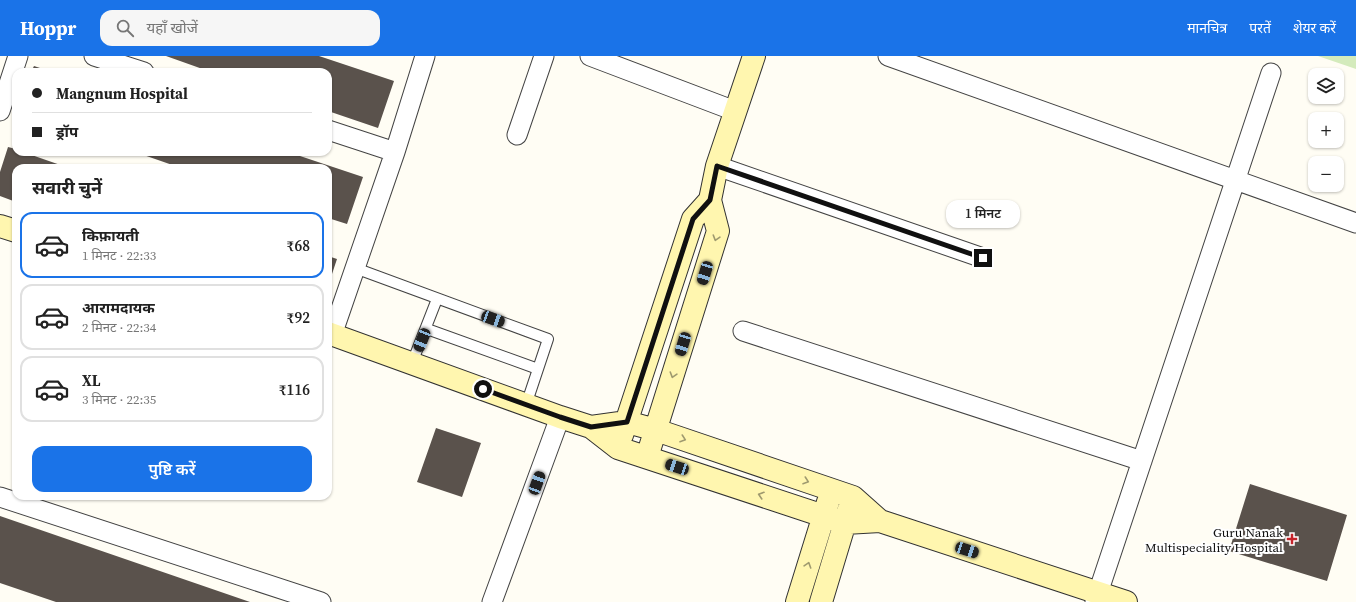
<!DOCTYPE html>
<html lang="hi">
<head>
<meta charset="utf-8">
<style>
	:root { --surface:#fff; --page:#f6f6f6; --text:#222; --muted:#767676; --line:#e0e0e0; --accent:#1a73e8 }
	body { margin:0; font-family:"Source Serif 4","Noto Sans Devanagari",serif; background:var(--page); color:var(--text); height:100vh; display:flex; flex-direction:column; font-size:15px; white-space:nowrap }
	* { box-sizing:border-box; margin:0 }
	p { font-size:13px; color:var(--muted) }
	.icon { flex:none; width:22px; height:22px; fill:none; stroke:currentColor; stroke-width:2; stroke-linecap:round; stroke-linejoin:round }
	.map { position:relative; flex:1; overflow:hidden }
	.panel { position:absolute; left:12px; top:108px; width:320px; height:336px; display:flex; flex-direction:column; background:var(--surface); border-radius:12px; box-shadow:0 1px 3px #0004 }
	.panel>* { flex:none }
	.top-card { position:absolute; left:12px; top:12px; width:320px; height:88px; border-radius:12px; box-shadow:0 1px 3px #0004; display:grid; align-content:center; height:88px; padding:0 20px; background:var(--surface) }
	.controls { position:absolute; left:1308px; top:12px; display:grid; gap:8px }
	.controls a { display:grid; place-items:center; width:36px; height:36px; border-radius:8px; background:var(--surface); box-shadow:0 1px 3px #0004; font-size:20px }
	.end { position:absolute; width:18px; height:18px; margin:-9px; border:5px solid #101010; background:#fff; box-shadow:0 0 0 2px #fff }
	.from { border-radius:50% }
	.bubble { position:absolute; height:28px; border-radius:12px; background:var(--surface); box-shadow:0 1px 3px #0004; font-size:13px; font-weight:600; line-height:28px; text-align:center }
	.car { position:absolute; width:12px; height:24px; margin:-12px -6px; border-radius:5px; box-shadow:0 0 3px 1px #0007; background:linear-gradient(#222 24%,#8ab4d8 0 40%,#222 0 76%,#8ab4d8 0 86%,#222 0) }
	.top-card b { display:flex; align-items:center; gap:14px; height:38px; font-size:15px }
	.top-card b+b { border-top:1px solid var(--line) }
	.top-card i { width:10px; height:10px; background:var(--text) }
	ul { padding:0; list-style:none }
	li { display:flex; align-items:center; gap:12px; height:66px; margin:0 8px 6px; padding:0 12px; border:2px solid var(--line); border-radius:12px }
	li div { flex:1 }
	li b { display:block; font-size:15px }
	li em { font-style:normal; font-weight:600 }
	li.current { border-color:var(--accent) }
	li>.icon { width:36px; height:36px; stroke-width:1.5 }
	h2 { padding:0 20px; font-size:18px; line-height:48px }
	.cta { display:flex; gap:8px; margin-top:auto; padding:8px 20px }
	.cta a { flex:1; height:46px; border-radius:12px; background:var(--accent); color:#fff; font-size:16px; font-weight:600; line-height:46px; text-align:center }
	header { display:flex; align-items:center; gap:24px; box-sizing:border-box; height:56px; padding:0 20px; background:var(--accent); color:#fff }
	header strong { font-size:19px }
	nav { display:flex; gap:22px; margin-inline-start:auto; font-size:14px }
	.search { width:280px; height:36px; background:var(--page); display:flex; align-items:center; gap:10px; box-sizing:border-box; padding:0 14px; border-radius:12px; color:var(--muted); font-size:15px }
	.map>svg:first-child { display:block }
</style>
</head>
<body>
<header>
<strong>Hoppr</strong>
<div class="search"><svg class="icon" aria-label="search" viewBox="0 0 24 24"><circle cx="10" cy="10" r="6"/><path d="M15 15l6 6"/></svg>यहाँ खोजें</div>
<nav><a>मानचित्र</a><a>परतें</a><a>शेयर करें</a></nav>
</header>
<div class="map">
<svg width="1356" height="546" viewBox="0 0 1356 546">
	<rect width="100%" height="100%" fill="#fffdf4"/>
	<path fill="#d4ebbc" d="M1318 0H1356V13Z"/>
	<path fill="#5a524c" d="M166 0H319L394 25 378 72 328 55V16H211Z
		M34 10 52 16H31Z
		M8 91 16 93V96H23L69 112H16V146L0 140V116Z
		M135 96H288L363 121 347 168 328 162V112H181Z
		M328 200 337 203 328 230Z
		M436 372 481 387 462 441 417 426Z
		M1250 428 1347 459 1327 525 1229 495Z
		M0 460 250 546H56L0 527Z"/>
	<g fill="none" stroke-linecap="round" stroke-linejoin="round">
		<defs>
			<path id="lane" d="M355 212 548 283 526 349
				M427 273 538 313
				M412 307 437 243"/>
			<path id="street" d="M94 0 144 16
				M590 0 735 55
				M888 0 1356 167
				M0 55 18 0
				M328 74 395 96
				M517 79 544 0
				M717 110 983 202
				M743 275 1142 405
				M332 279 395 96 425 0
				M0 441 321 546
				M492 546 560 361
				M1095 546 1271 17"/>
			<path id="secondary" d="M0 170 16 175
				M328 277 560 361 591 371 618 392 845 467 880 465 1126 546
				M591 371 627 366 656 374 853 441 880 465
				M622 379 693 163 710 144
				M647 401 718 175 710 144 717 110 754 0
				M797 546 828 446
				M821 546 849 453"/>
		</defs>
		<use href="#lane" stroke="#434343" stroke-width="12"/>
		<use href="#street" stroke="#434343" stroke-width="21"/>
		<use href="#secondary" stroke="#323232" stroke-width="24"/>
		<use href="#lane" stroke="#fff" stroke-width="10"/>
		<use href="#street" stroke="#fff" stroke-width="19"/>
		<use href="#secondary" stroke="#fff6af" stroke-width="22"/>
	</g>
	<defs><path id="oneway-chevron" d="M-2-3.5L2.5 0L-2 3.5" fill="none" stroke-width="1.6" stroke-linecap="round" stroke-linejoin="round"/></defs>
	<g stroke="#9f9a6f">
		<use href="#oneway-chevron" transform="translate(716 182) rotate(107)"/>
		<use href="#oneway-chevron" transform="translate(673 319) rotate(107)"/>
		<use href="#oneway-chevron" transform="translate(683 383) rotate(19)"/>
		<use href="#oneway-chevron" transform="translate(806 425) rotate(19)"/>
		<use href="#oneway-chevron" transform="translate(761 439) rotate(-162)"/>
		<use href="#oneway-chevron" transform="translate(808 509) rotate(-72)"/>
	</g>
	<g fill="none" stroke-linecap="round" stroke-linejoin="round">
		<path stroke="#101010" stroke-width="5" d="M483 333 560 361 591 371 627 366 693 163 710 144 717 110 983 202"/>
	</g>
	<path fill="#c5242b" stroke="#fff" stroke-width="1.5" d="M1290 477h4v4h4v4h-4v4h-4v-4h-4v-4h4z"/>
	<g text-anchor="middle" stroke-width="4" stroke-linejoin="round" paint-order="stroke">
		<g font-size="13" fill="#101010" stroke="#fff" text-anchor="end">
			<text x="1283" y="481">Guru Nanak<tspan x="1283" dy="15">Multispeciality Hospital</tspan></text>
		</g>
	</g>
</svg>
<div class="controls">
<a><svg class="icon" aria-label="layers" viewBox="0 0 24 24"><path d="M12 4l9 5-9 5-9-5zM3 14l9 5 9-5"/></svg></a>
<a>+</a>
<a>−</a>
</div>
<i class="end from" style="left:483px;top:333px"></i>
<i class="end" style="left:983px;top:202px"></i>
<div class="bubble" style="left:946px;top:144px;width:74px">1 मिनट</div>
<i class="car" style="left:705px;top:217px;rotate:197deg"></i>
<i class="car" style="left:493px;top:263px;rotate:110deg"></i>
<i class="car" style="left:422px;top:284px;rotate:202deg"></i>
<i class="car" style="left:683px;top:288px;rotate:197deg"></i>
<i class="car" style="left:677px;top:411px;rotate:288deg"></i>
<i class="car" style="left:537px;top:427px;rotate:20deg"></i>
<i class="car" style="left:967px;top:494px;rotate:108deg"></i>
<div class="top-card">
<b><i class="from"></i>Mangnum Hospital</b>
<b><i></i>ड्रॉप</b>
</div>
<section class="panel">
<h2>सवारी चुनें</h2>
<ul>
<li class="current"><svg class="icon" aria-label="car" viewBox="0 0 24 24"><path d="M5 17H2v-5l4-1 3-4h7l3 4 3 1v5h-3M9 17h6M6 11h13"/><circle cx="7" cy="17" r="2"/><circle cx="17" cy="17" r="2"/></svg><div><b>किफ़ायती</b><p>1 मिनट · 22:33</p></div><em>₹68</em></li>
<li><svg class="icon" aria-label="car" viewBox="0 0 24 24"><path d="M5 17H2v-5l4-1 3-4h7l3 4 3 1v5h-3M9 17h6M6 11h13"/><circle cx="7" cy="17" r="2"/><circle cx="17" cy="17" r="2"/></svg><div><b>आरामदायक</b><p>2 मिनट · 22:34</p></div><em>₹92</em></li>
<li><svg class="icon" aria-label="car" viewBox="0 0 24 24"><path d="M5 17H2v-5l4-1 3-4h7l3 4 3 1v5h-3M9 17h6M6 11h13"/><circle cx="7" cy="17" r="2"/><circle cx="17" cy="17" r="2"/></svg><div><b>XL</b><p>3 मिनट · 22:35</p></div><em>₹116</em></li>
</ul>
<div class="cta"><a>पुष्टि करें</a></div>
</section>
</div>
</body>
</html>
